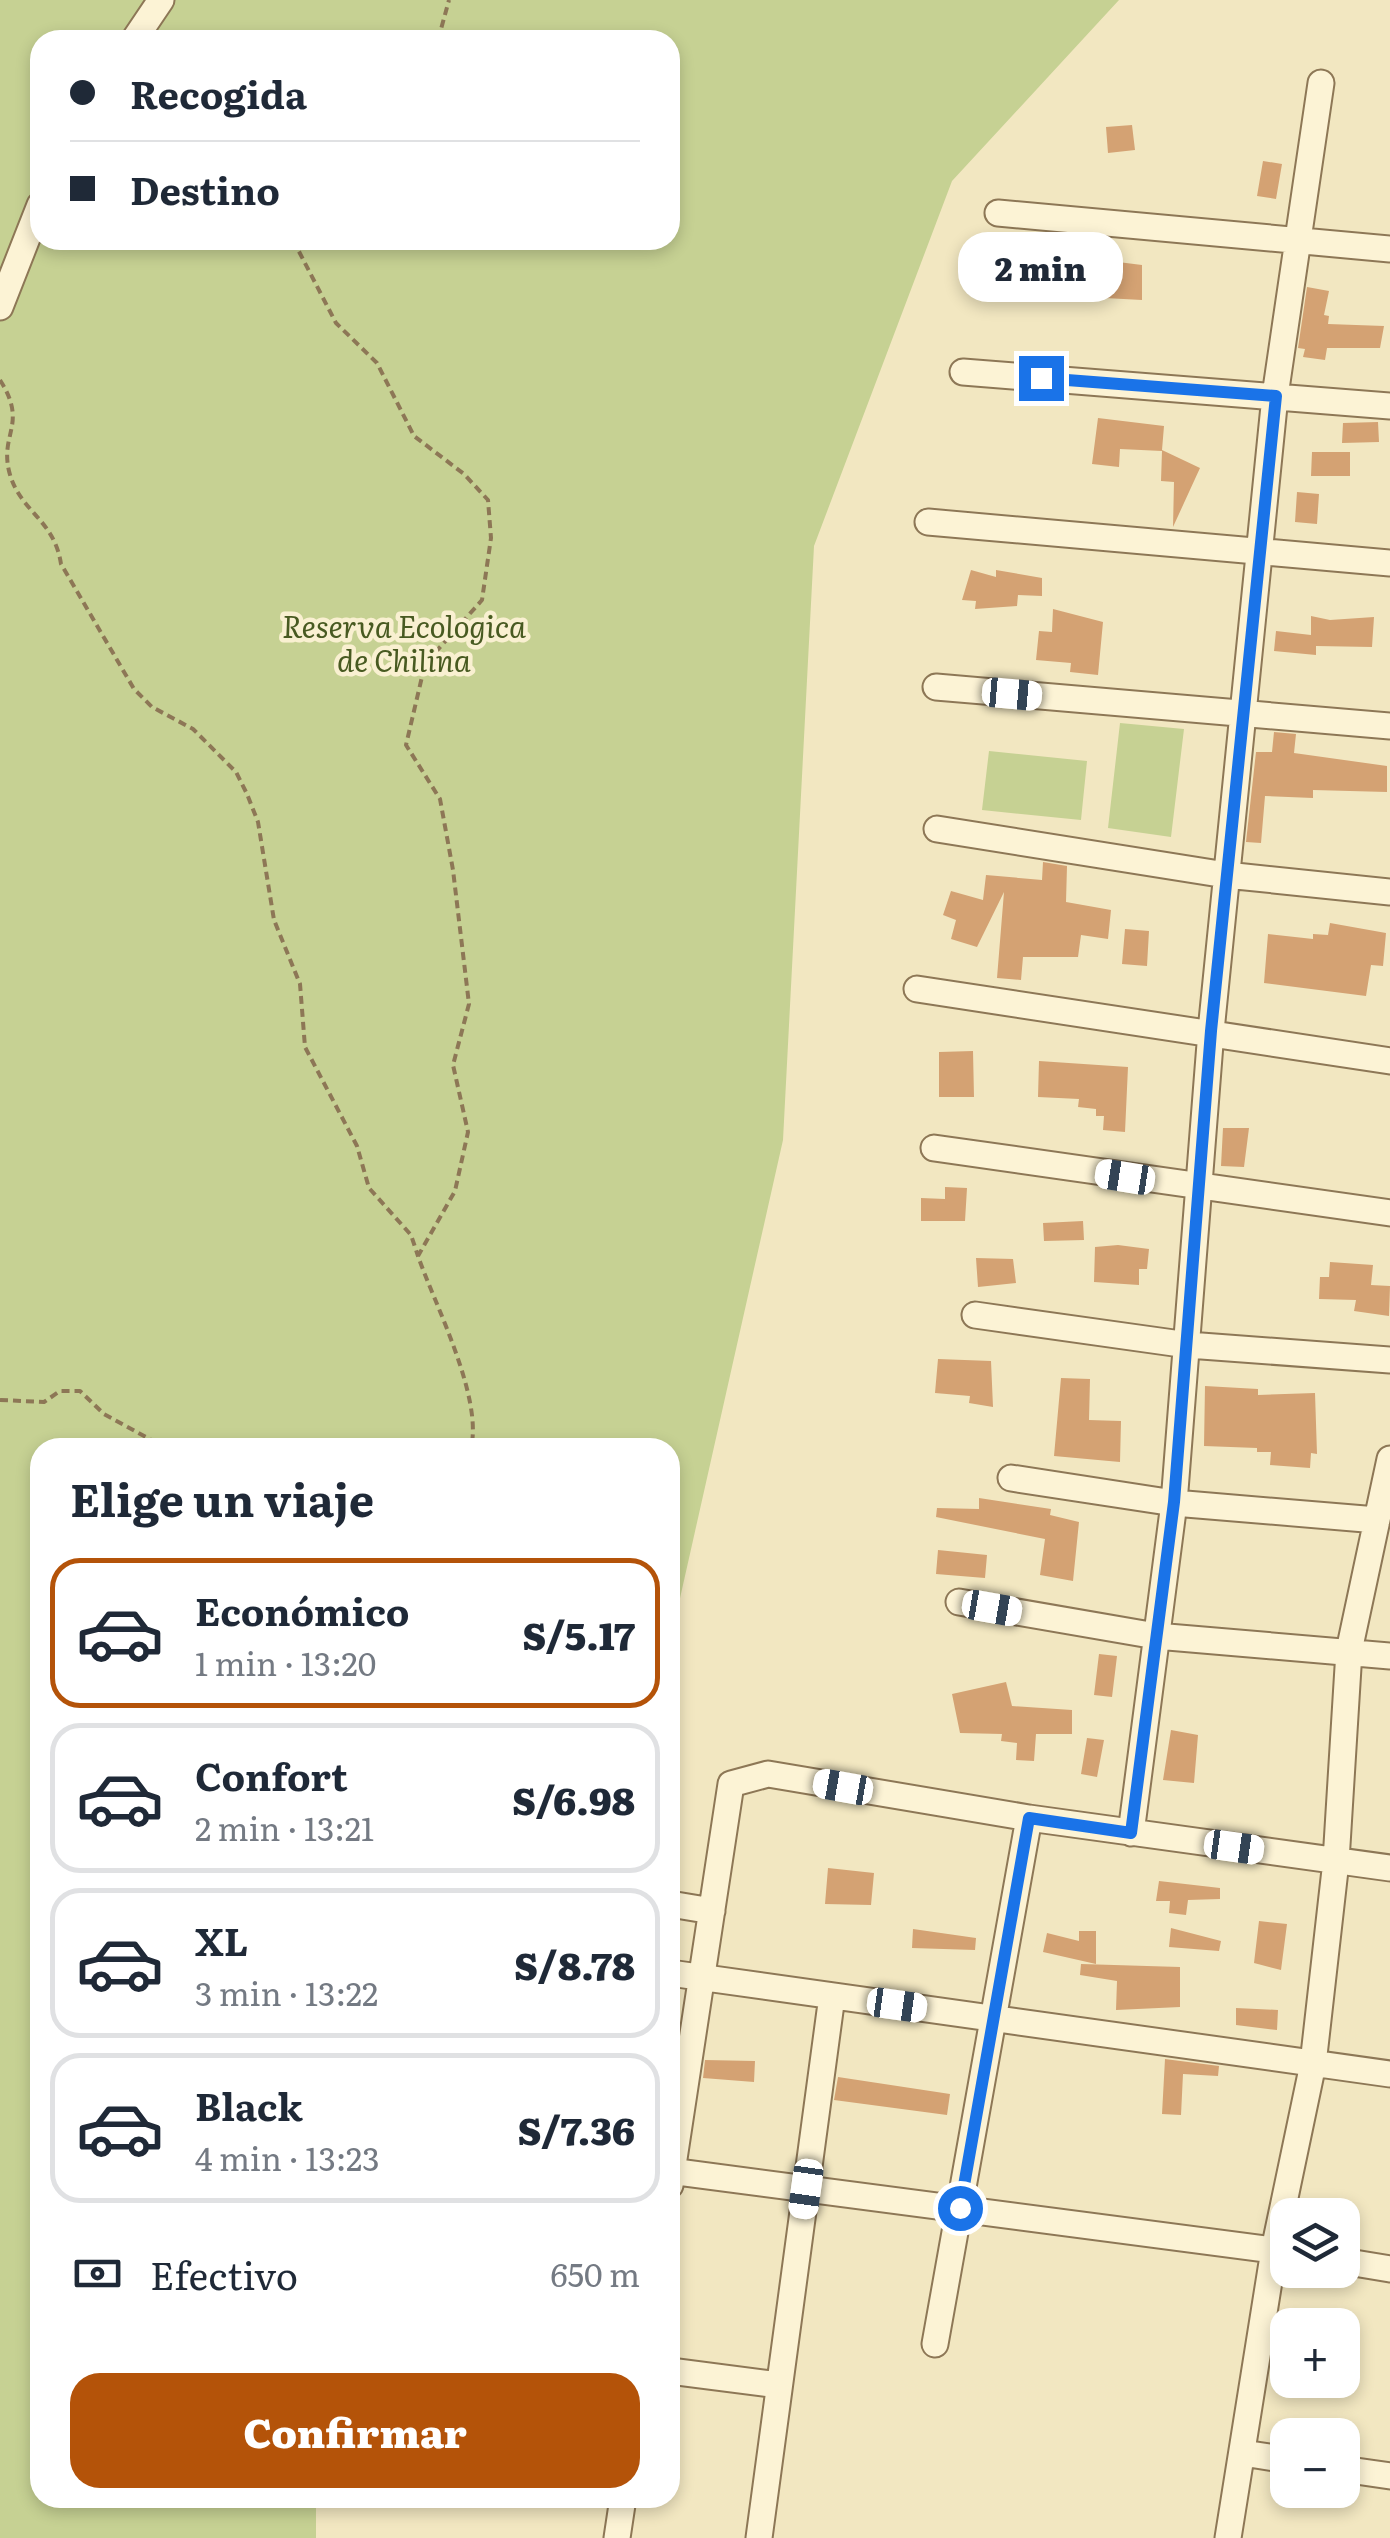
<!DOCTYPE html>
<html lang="es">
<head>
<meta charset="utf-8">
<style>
	:root { --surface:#fff; --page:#f6f6f7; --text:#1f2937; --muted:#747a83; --line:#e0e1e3; --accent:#b45309 }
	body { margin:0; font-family:Literata,serif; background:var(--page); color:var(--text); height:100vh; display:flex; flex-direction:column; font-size:38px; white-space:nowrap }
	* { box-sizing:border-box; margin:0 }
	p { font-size:32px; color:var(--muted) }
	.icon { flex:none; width:55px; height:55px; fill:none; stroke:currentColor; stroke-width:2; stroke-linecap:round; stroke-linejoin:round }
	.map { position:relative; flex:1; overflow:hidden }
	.details { position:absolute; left:30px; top:1438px; width:650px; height:1070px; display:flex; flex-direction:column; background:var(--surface); border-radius:30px; box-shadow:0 5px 15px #0003 }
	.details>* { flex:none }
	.hud { position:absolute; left:30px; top:30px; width:650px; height:220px; border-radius:30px; box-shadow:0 5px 15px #0003; display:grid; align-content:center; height:220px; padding:0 40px; background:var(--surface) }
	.tools { position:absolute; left:1270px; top:2198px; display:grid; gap:20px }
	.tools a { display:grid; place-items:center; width:90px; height:90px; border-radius:20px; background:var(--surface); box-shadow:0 5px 15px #0003; font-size:50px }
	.end { position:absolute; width:45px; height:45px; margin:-22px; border:12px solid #1a73e8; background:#fff; box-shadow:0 0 0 5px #fff }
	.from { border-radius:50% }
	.bubble { position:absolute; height:70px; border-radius:30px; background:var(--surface); box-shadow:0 5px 15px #0003; font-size:32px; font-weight:800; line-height:70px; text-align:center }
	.car { position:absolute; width:30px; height:60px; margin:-30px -15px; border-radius:12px; box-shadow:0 0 8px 2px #0007; background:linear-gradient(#fff 24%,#345 0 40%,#fff 0 76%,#345 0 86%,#fff 0) }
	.hud b { display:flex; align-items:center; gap:35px; height:95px; font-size:38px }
	.hud b+b { border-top:2px solid var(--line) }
	.hud i { width:25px; height:25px; background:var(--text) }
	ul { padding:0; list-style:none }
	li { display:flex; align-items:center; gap:30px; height:150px; margin:0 20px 15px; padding:0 20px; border:5px solid var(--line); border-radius:30px }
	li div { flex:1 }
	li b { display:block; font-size:38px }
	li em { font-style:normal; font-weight:800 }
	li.on { border-color:var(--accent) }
	li>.icon { width:90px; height:90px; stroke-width:1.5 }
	h2 { padding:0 40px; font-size:45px; line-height:120px }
	.pay { display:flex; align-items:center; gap:25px; height:110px; padding:0 40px; font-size:38px }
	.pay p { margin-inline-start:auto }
	.primary-button { display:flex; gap:20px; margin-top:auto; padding:20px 40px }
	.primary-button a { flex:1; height:115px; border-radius:30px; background:var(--accent); color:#fff; font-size:40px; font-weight:800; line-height:115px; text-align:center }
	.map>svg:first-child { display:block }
</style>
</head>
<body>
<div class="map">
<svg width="1390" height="2538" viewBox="0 0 1390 2538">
	<rect width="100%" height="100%" fill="#f2e7c1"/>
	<path fill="#c6d193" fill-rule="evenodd" d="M0 0H1119L952 181 814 546 783 1140 676 1616 670 1620V1448H40V2498H316V2538H0ZM40 40H670V240H40Z
		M1120 723 1184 729 1171 837 1108 828Z
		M989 751 1087 761 1081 820 982 810Z"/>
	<path fill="#d4a273" d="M1132 125 1135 150 1108 153 1106 127Z
		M1263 161 1282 164 1276 199 1257 196Z
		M1086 258 1142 265V300L1086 297Z
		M1307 287 1329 291 1324 315 1329 316 1328 324 1384 326 1380 348H1327L1325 360 1303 357 1305 349 1298 348Z
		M1098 418 1164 426 1162 450 1200 468 1173 527 1174 482 1161 481 1162 451 1120 449 1119 467 1092 464Z
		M1378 422 1379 442 1342 443 1343 423Z
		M1312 452H1350V476H1311Z
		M1297 492 1319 494 1317 524 1295 522Z
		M971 570 996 577V570L1042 578V596L1018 595 1017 606 975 609 976 601 962 600Z
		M1053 609 1103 622 1098 675 1070 672 1071 663 1036 660 1039 631 1052 632Z
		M1311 616 1330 620 1374 617 1372 647 1316 646V655L1274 651 1276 631 1311 635Z
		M1274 732 1296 734 1294 753 1387 766V792L1313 790V798L1265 796 1261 843 1246 842 1256 752H1272Z
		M1043 862 1067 866 1066 902 1111 910 1108 939 1081 935 1078 957H1023L1021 980 997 978 1004 892 977 947 951 939 956 920 943 915 951 891 983 900 986 875 1042 880Z
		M1330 923 1386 933 1383 966 1371 965 1366 996 1264 983 1268 934 1313 939V934L1328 935Z
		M1125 929 1149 931 1147 966 1122 964Z
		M973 1051 974 1097H939V1052Z
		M1039 1061 1128 1067 1125 1132 1103 1130 1104 1116H1096V1109L1078 1107 1079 1099 1038 1097Z
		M1223 1128H1249L1244 1167 1221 1166Z
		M945 1187 967 1188 965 1221H921V1198L945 1199Z
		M1083 1221 1084 1240 1044 1241 1043 1223Z
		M1118 1245 1149 1249 1147 1269H1139V1285L1094 1282 1095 1247Z
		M976 1258 1013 1259 1016 1283 978 1287Z
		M1330 1262 1373 1265 1371 1285 1390 1286 1389 1316 1354 1311 1356 1300 1319 1299 1320 1277H1329Z
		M938 1359 991 1361 993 1407 969 1403 970 1396 935 1393Z
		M1061 1378 1090 1379 1089 1420 1121 1421 1120 1462 1054 1456Z
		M1205 1386 1258 1389V1395L1315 1393 1317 1454 1311 1453 1310 1468 1270 1465 1271 1452H1257V1448L1204 1446Z
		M979 1498 1051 1509 1050 1515 1079 1522 1073 1581 1040 1575 1045 1539 936 1517 937 1508 979 1509Z
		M938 1550 987 1555 985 1578 936 1574Z
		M1099 1654 1117 1656 1112 1697 1094 1695Z
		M1006 1682 1012 1706 1072 1710V1734H1036L1034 1761 1016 1760 1017 1743 1001 1741 1002 1734 960 1733 952 1694Z
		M1171 1730 1198 1735 1194 1783 1163 1780Z
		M1087 1738 1104 1740 1097 1777 1081 1774Z
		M828 1868 874 1873 871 1905 825 1904Z
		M1159 1881 1220 1888V1899L1188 1900 1186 1915 1169 1913 1170 1901H1156Z
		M1259 1921 1287 1924 1281 1970 1254 1963Z
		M1171 1928 1221 1941 1219 1951 1169 1947Z
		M913 1929 976 1938 975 1950 912 1948Z
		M1079 1931H1096V1964L1043 1952 1047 1933 1079 1941Z
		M1081 1964 1180 1967V2007L1116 2010 1117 1981 1080 1975Z
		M1236 2008 1278 2010 1277 2030 1236 2025Z
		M1165 2059 1219 2066 1218 2076 1183 2074 1181 2115 1162 2114Z
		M705 2060 755 2061 754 2082 703 2078Z
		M838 2077 950 2094 947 2115 834 2100Z"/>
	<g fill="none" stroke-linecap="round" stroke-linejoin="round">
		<defs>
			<path id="minor" d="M134 40 161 0
				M998 213 1390 249
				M0 307 40 205
				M963 372 1390 406
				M928 522 1390 563
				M936 687 1390 726
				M937 829 1226 875 1390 892
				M917 989 1390 1061
				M934 1148 1390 1213
				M975 1315 1188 1345 1390 1360
				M1011 1478 1174 1503 1377 1520
				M959 1602 1156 1636 1390 1656
				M1131 1833 1174 1503 1211 1031 1275 396 1321 83
				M670 1904 712 1911
				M670 1973 1390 2074
				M670 2171 1288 2252
				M670 2185 731 1784 768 1774 1029 1818 1390 1868
				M1342 2261 1390 2269
				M935 2344 1029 1818
				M670 2371 779 2385
				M1243 2453 1288 2460
				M1342 2469 1390 2476
				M617 2538 623 2498
				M759 2538 832 1996
				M1228 2538 1274 2250 1313 2064 1336 1861 1349 1651 1390 1459"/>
		</defs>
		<use href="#minor" stroke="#8d7756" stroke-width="29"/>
		<path stroke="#8d7756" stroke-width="4" stroke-dasharray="8 5" stroke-linecap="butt" d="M438 40 449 0
			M293 240 336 323 377 363 414 436 464 474 488 500 491 538 482 600 425 664 406 745 440 799 453 870 469 1004 453 1065 468 1132 455 1191 418 1256C435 1305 483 1397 471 1448
			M0 380C28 424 0 433 9 471 19 512 54 518 61 564L134 689 152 707 193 729 236 772 247 794 258 822 274 920 300 984 305 1047 357 1146 369 1188 411 1235 418 1256
			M0 1400 44 1402 60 1391H80L104 1414 166 1448"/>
		<use href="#minor" stroke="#fcf3d5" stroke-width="25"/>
	</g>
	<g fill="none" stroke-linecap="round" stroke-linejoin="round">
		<path stroke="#1a73e8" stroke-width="12" d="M960 2208 1029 1818 1131 1833 1174 1502 1211 1031 1276 396 1041 378"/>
	</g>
	<g text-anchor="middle" stroke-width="9" stroke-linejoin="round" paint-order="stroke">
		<g font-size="30" font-style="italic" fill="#485a21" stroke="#f9f0d1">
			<text x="404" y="638">Reserva Ecologica<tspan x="404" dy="34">de Chilina</tspan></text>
		</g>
	</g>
</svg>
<div class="tools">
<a><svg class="icon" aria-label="layers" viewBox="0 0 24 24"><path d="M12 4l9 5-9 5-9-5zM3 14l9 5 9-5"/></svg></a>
<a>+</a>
<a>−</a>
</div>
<i class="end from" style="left:960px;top:2208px"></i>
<i class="end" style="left:1041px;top:378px"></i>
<div class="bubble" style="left:958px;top:232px;width:165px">2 min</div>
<i class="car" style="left:1012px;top:694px;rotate:95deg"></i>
<i class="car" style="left:1125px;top:1177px;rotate:279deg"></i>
<i class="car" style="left:992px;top:1608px;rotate:100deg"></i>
<i class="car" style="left:843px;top:1787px;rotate:280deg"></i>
<i class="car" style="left:1234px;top:1847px;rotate:98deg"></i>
<i class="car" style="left:897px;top:2005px;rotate:98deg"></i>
<i class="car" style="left:806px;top:2189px;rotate:188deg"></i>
<div class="hud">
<b><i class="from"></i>Recogida</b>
<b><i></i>Destino</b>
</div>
<section class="details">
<h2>Elige un viaje</h2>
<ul>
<li class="on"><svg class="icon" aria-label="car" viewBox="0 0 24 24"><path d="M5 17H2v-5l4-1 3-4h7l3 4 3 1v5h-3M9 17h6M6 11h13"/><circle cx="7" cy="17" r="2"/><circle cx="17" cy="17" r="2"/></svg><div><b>Económico</b><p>1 min · 13:20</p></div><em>S/5.17</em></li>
<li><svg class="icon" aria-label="car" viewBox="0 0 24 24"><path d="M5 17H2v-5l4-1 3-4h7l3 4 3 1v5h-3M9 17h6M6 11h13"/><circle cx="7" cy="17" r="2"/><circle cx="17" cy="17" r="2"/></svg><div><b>Confort</b><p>2 min · 13:21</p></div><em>S/6.98</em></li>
<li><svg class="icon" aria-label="car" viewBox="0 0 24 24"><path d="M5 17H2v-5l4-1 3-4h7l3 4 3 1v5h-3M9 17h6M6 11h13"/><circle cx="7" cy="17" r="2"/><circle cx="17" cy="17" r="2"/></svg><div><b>XL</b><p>3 min · 13:22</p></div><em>S/8.78</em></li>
<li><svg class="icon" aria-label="car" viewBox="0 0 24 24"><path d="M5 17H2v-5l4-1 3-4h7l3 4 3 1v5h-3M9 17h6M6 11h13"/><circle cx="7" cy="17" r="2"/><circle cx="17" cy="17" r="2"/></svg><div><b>Black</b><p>4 min · 13:23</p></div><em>S/7.36</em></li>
</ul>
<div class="pay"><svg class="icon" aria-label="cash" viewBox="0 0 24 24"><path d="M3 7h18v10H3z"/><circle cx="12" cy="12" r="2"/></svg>Efectivo<p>650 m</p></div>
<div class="primary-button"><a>Confirmar</a></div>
</section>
</div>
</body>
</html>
